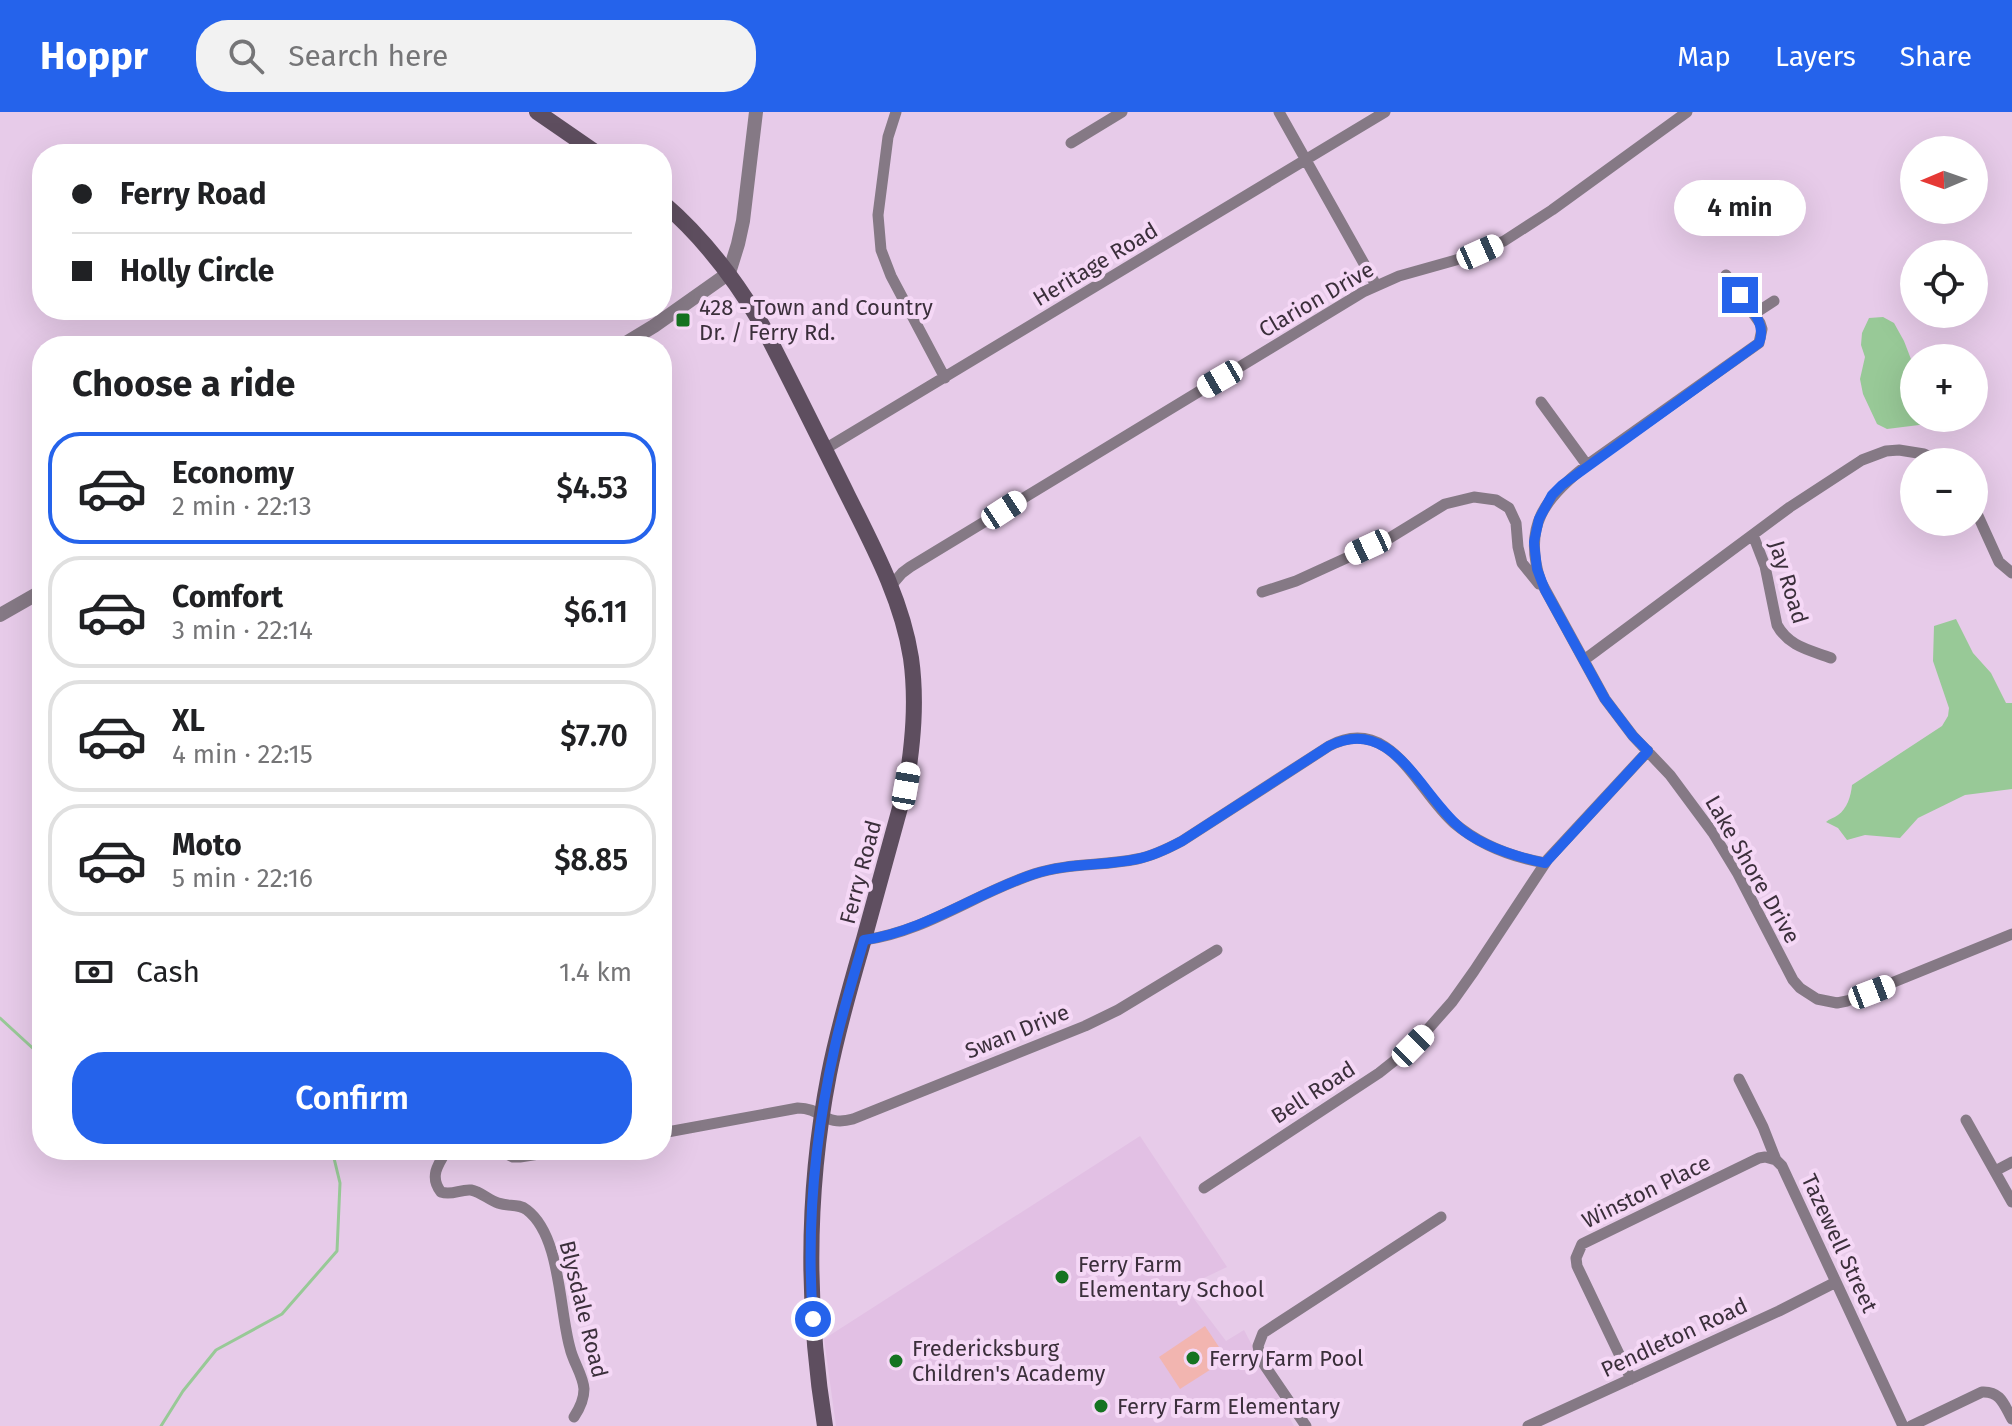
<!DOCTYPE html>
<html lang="en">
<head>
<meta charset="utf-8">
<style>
	:root { --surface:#fff; --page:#f2f2f2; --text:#202124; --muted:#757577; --line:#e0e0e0; --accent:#2563eb }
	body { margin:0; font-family:"Fira Sans",sans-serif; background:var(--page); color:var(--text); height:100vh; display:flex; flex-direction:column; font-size:30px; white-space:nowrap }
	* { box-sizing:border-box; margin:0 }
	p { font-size:26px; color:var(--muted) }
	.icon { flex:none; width:44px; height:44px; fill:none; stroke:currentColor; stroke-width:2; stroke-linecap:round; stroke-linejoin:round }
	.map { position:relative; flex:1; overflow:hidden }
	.drawer { position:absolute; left:32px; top:224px; width:640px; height:824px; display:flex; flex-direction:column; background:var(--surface); border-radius:32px; box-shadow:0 8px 32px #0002 }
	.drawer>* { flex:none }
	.hud { position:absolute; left:32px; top:32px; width:640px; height:176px; border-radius:32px; box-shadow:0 8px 32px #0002; display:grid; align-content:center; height:176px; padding:0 40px; background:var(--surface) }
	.needle { width:52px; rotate:268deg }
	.tools { position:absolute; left:1900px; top:24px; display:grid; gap:16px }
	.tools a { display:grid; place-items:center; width:88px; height:88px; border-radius:50%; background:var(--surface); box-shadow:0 8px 32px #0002; font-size:40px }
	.end { position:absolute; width:36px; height:36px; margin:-18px; border:10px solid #2563eb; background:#fff; box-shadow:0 0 0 4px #fff }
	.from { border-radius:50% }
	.bubble { position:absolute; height:56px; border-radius:28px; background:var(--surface); box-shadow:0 8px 32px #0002; font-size:26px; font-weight:600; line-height:56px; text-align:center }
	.car { position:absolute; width:24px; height:48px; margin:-24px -12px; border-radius:10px; box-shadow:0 0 6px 2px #0007; background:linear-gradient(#fff 24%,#345 0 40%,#fff 0 76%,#345 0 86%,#fff 0) }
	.hud b { display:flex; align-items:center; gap:28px; height:76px; font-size:30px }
	.hud b+b { border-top:2px solid var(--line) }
	.hud i { width:20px; height:20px; background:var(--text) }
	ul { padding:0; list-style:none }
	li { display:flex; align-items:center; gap:24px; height:112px; margin:0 16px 12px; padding:0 24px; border:4px solid var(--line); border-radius:32px }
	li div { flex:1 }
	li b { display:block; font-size:30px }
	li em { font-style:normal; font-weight:600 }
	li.active { border-color:var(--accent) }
	li>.icon { width:72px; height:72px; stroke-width:1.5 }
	h2 { padding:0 40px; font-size:36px; line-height:96px }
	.pay { display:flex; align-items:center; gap:20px; height:88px; padding:0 40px; font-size:30px }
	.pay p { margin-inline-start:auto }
	.action { display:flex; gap:16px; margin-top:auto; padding:16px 40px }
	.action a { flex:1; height:92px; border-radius:32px; background:var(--accent); color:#fff; font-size:32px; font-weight:600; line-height:92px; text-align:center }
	header { display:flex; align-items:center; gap:48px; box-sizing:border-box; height:112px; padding:0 40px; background:var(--accent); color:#fff }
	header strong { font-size:38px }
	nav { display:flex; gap:44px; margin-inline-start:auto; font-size:28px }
	.search { width:560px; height:72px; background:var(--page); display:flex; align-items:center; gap:20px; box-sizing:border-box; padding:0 28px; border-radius:32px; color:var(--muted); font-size:30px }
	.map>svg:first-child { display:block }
</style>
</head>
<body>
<header>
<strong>Hoppr</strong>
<div class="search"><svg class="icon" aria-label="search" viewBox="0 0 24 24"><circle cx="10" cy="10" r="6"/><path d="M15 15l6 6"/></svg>Search here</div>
<nav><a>Map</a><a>Layers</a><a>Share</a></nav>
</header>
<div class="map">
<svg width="2012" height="1314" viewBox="0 0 2012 1314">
	<rect width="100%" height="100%" fill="#e7cbe9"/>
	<path fill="#e2c0e4" d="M1140 1024 1227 1155 1185 1175 1226 1229 1244 1218 1294 1314H836L824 1227Z"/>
	<path fill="#f2b5b0" d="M1205 1214 1227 1247 1180 1277 1159 1245Z"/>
	<path fill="#98c997" d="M1883 205 1894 211 1904 229 1914 255V306H1945L1943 310 1887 317 1877 312 1863 282 1860 267 1865 245 1861 233 1862 221 1869 206Z
		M1956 507 1973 541 1991 561 2006 591H2012V677L1965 683 1918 706 1900 726 1865 723 1847 728 1838 716 1826 710C1829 707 1834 706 1838 703 1847 697 1851 684 1852 673L1942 614 1948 604 1949 596 1933 549 1934 514Z"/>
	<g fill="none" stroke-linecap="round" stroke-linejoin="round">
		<path stroke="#98c997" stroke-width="3" d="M0 906 38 941 42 942
			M161 1314 183 1279 216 1238 282 1202 337 1139 340 1071 332 1038"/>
		<path stroke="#857985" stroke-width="11" d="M896 0 888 25 878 103 881 138 891 164 945 266
			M1279 0 1376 173
			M1071 31 1122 0
			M1726 163 1760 211 1762 217 1759 231 1587 353C1545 386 1522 414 1541 470L1605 587 1633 624 1670 663 1713 721 1738 762 1793 868 1800 876 1817 887 1837 891 1847 889 2012 822
			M1754 202 1774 189
			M1541 290 1587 353
			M825 337 1385 0
			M1974 395 1999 450 2012 461
			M1753 423 1765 454 1777 513C1789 535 1810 538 1831 546
			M890 475 902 461 910 455 1363 180 1399 164 1456 148 1504 129 1552 98 1687 0
			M1262 480 1296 469 1388 427 1445 392 1474 385 1496 388 1509 396 1516 411 1518 435 1522 451 1539 472
			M1584 548 1790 395 1862 348 1886 339 1899 338 1924 342 1940 350
			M864 828C925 820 976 781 1034 762 1067 751 1103 754 1137 747 1153 744 1167 737 1182 729L1329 634C1391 601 1417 679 1454 711 1480 733 1512 745 1545 751
			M1739 967 1763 1015 1776 1048 1782 1054 1903 1314
			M1966 1008 2012 1090
			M662 1021 798 996C823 996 824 1015 853 1007L1085 914 1118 898 1217 838
			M447 1038C438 1052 429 1065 441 1080 452 1084 460 1077 471 1078 481 1080 489 1088 498 1091 509 1095 518 1091 527 1098 561 1124 559 1198 570 1236 573 1250 583 1263 584 1277 584 1288 580 1296 574 1305
			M499 1038 513 1045H520L564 1038
			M1995 1059 2012 1050
			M1204 1076 1379 961 1413 934 1452 890 1474 859 1548 747 1648 639
			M1631 1267 1577 1154 1576 1146 1582 1132 1759 1046 1765 1045 1776 1048
			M1306 1314 1261 1248 1258 1234 1263 1221 1441 1105
			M1528 1314 1779 1199 1836 1170
			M1911 1314 1982 1280C2001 1279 2004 1293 2012 1307"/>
		<path stroke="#857985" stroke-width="14" d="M621 234 654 214 729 161 738 132 743 109 756 0
			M0 503 42 479"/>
		<path stroke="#5e4e5f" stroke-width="16" d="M537 0 598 42
			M662 90C703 125 735 167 762 213 791 269 819 326 847 382 873 434 902 488 911 546 917 589 913 631 906 674 892 725 878 776 864 827 851 872 838 916 829 962 806 1080 806 1196 825 1314"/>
	</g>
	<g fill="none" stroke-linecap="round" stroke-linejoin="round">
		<path stroke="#2563eb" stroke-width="10" d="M813 1207C806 1116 815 1023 835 934 843 898 854 863 864 828 925 819 976 781 1034 762 1067 751 1103 754 1137 747 1153 744 1167 737 1182 729L1329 634C1394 601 1422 687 1464 719 1487 736 1517 745 1545 751L1648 639 1633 624 1605 587 1545 478 1537 457 1534 430 1539 407 1552 383 1562 373 1759 231C1767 212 1751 197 1740 183"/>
	</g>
	<g fill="#157321" stroke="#f5d8f6" stroke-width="3">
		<rect x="675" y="200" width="16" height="16" rx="4"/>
		<circle cx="1062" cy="1165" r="8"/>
		<circle cx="1193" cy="1246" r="8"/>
		<circle cx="896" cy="1249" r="8"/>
		<circle cx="1101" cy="1294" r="8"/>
	</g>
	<g text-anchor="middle" stroke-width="8" stroke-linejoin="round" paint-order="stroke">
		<g font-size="22" fill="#3b2f3b" stroke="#f5d8f6">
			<text transform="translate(1095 152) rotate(-31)" y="8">Heritage Road</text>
			<text transform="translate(1316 187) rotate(-30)" y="8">Clarion Drive</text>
			<text transform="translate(1789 470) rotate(73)" y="8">Jay Road</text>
			<text transform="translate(1753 757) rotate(60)" y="8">Lake Shore Drive</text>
			<text transform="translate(860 760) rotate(-75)" y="8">Ferry Road</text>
			<text transform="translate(1017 919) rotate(-22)" y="8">Swan Drive</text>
			<text transform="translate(1313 980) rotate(-33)" y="8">Bell Road</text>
			<text transform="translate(1646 1079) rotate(-26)" y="8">Winston Place</text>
			<text transform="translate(1840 1131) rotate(65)" y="8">Tazewell Street</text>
			<text transform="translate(584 1197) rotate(76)" y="8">Blysdale Road</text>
			<text transform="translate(1674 1225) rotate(-25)" y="8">Pendleton Road</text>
		</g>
		<g font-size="22" fill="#3b2f3b" stroke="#f5d8f6" text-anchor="start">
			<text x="699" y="203">428 - Town and Country<tspan x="699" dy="25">Dr. / Ferry Rd.</tspan></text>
			<text x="1078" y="1160">Ferry Farm<tspan x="1078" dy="25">Elementary School</tspan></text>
			<text x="912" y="1244">Fredericksburg<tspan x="912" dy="25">Children's Academy</tspan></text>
			<text x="1209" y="1254">Ferry Farm Pool</text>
			<text x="1117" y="1302">Ferry Farm Elementary</text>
		</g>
	</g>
</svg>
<div class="tools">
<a><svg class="needle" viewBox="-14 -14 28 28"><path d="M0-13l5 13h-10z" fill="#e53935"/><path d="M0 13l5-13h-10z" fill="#757577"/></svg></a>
<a><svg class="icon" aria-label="locate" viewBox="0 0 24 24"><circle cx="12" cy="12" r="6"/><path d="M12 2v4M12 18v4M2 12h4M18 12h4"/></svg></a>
<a>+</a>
<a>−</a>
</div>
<i class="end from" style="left:813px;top:1207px"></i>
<i class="end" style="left:1740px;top:183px"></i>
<div class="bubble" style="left:1674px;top:68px;width:132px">4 min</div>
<i class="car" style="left:1480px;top:140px;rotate:66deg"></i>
<i class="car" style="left:1220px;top:267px;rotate:240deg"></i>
<i class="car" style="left:1004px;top:398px;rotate:57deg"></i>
<i class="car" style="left:1368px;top:435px;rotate:245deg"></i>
<i class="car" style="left:906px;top:674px;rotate:10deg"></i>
<i class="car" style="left:1872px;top:880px;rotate:69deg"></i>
<i class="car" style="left:1413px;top:934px;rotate:45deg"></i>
<div class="hud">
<b><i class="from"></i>Ferry Road</b>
<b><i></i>Holly Circle</b>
</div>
<section class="drawer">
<h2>Choose a ride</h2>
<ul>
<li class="active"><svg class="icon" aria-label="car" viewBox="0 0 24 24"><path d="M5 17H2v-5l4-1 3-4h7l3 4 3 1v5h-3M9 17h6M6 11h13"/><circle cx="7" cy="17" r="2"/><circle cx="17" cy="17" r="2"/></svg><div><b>Economy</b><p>2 min · 22:13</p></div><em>$4.53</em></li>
<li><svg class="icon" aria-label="car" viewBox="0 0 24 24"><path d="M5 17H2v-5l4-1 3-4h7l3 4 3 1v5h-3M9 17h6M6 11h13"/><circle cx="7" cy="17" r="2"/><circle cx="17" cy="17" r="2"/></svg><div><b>Comfort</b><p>3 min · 22:14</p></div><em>$6.11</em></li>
<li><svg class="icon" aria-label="car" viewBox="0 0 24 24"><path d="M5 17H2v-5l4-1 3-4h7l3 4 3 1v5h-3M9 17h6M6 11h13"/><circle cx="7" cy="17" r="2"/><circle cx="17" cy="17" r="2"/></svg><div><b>XL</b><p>4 min · 22:15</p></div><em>$7.70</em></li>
<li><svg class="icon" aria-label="car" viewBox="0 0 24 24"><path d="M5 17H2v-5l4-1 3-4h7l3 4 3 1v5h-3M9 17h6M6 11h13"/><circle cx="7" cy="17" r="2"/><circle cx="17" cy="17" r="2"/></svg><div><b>Moto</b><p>5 min · 22:16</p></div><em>$8.85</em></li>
</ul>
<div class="pay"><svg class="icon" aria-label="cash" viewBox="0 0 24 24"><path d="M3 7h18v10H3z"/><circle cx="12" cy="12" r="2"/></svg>Cash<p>1.4 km</p></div>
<div class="action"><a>Confirm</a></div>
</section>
</div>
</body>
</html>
